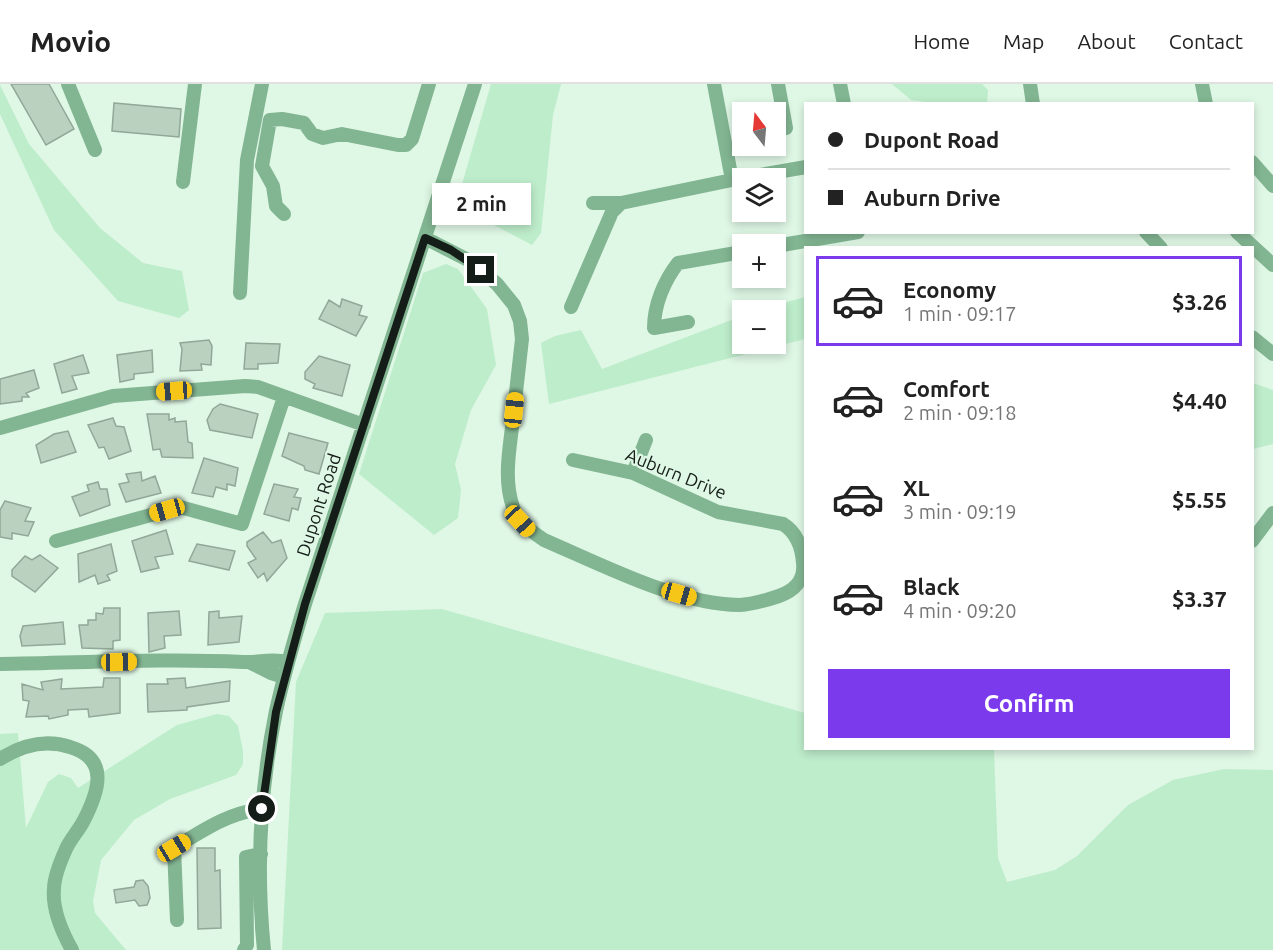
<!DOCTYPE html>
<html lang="en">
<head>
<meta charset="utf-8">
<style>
	:root { --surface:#fff; --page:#f6f6f6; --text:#222; --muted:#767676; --line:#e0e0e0; --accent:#7c3aed }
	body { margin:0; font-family:Ubuntu,sans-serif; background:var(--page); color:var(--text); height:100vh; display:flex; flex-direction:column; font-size:22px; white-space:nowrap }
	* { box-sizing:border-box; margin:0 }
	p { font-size:20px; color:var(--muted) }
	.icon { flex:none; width:33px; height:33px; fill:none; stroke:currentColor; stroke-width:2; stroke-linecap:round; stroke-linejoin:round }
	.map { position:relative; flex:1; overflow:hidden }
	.panel { position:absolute; left:804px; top:162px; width:450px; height:504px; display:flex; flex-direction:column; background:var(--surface); border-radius:0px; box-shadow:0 3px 9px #0003 }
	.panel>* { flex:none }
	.top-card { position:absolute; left:804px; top:18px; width:450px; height:132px; border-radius:0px; box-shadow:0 3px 9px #0003; display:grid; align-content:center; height:132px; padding:0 24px; background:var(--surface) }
	.needle { width:39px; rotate:344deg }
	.tools { position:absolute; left:732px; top:18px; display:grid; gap:12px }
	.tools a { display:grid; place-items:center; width:54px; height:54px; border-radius:0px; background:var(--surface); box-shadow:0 3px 9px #0003; font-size:30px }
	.end { position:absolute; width:27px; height:27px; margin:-14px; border:8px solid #141d17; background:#fff; box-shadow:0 0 0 3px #fff }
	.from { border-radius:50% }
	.bubble { position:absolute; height:42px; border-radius:0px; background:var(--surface); box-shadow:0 3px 9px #0003; font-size:20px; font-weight:700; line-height:42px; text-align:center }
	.car { position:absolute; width:18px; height:36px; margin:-18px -9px; border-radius:8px; box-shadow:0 0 4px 2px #0007; background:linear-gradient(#f5c518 24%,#345 0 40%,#f5c518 0 76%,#345 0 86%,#f5c518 0) }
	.top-card b { display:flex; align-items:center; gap:21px; height:57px; font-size:22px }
	.top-card b+b { border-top:2px solid var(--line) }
	.top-card i { width:15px; height:15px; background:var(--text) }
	ul { padding:10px 0 0; list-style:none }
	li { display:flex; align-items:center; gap:18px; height:90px; margin:0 12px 9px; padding:0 12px; border:3px solid transparent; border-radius:0px }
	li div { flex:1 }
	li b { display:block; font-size:22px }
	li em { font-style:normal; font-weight:700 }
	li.on { border-color:var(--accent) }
	li>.icon { width:54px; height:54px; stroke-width:1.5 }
	.cta { display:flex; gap:12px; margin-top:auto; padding:12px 24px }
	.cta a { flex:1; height:69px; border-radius:0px; background:var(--accent); color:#fff; font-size:24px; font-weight:700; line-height:69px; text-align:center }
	header { display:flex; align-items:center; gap:36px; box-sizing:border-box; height:84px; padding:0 30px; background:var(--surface); border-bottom:2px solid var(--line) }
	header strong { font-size:28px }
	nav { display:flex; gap:33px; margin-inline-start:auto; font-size:21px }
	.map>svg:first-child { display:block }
</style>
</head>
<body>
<header>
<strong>Movio</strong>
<nav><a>Home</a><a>Map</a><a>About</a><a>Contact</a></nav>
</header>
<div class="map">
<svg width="1273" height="866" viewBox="0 0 1273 866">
	<rect width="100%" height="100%" fill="#dff7e5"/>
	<path fill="#beedcb" d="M491 0H561L553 31 541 149 532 161 456 121Z
		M892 0H982L988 6 987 19 942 20 911 16Z
		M0 1 29 60 100 144 143 179 182 187 189 226 179 234 118 217 54 146 0 30Z
		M446 180 458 185 487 225 496 281 471 326 455 380 461 406 458 434 434 451 359 390 423 189Z
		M805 213V255L549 320 541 259 555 252 581 246 602 285 742 232V260H776V226H757Z
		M1253 299 1273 306V360L1253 365Z
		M442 525 805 629 806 664 994 665 998 774 1007 798 1055 786 1077 772 1128 721 1173 696 1224 685 1273 686V866H282L296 598 325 529Z
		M217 630 229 632 238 642 243 667V680L236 691 170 715 134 736 101 776 93 817 95 829 126 866H0V650L18 649 26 744 48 698 59 690 71 694 78 704 177 641Z"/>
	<path fill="#bad1c0" stroke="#91a797" stroke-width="1.5" d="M11 0H49L74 45 46 61Z
		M114 19 181 25 179 53 112 47Z
		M342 215 362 222 359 231 367 233 356 252 319 235 329 216 340 223Z
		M209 256 212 262 211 281 201 280 202 286 180 287 182 265 180 259Z
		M246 259 280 260 278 279 258 280V285H244Z
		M152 266 153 288 134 290V295L120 298 117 271Z
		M83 271 89 289 72 292 77 305 62 309 54 280Z
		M319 272 350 281 342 312 313 304 315 300 305 295V288Z
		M34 286 39 304 26 309 29 313H22V317L0 320V295Z
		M220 320 258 330 252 354 210 346 207 336 213 325Z
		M147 330H169V336L175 334V338L186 337 188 358 192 359 193 374 162 373 160 365 153 366Z
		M113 334 116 342 124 343 131 367 109 375 104 363 99 364 88 341Z
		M68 347 76 368 41 379 36 361 54 350Z
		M289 349 328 359 319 390 305 386 304 382 282 372Z
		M204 374 238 384 235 402 227 400V406L216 403 213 413 192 409Z
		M141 388 142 397 155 392 161 409 126 418 119 400 129 398 126 390Z
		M98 398 100 405H107L110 421 80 432 72 413 89 407 87 401Z
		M274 400 298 405 294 413 301 414 298 426 292 424 289 437 264 430Z
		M5 417 31 424 25 437 34 438 28 452 12 449V455L0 453V426Z
		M166 446 173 470 155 473 159 484 141 488 132 457Z
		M263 448 272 459 281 456 287 474 267 497 264 489 258 494 248 479 256 475 247 462V458Z
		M111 460 117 487 107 491 110 496 98 500 95 491 79 498 78 470Z
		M197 460 235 467 229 486 189 477Z
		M40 471 58 484 35 508 12 492V486L25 472 32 476Z
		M104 524H120V556L113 557V565L82 564 79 541H88V536H96V529L103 530Z
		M179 527 181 551 164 552 165 564 149 568 148 529Z
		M219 527V534L242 532 239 558 208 561 209 528Z
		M63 538 65 560 22 562 20 552 23 542Z
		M104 594H120V629L89 633 88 625 68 626V631L49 635 48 632 26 633 29 617 23 616 22 600 43 606 41 598 62 595 61 605 103 603Z
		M185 594 186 604 230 597 229 617 187 623V626L148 628 147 600H168L167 595Z
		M197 764H215V787L220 786 221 844 198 845Z
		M143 796 148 802 150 814 147 821 139 822 135 816 116 819 114 806 134 803 136 797Z"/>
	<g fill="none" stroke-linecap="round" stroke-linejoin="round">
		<path stroke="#82b592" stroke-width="14" d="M68 0 95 66
			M714 0 732 96
			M778 0 786 44
			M840 0 844 20
			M1030 0 1033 20
			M1202 0 1206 20
			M1252 78 1273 102
			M183 98 195 0
			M593 119H621
			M284 130 276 122 273 102 262 82 270 36 282 35 304 39 312 50 323 54 342 50 398 61H406L412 55 429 0
			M1146 148 1161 164
			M1237 148 1273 181
			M425 154 468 176 497 200 514 221 520 237 522 255C519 282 516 308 513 335 510 363 503 395 513 423 519 439 531 447 544 456 600 480 679 521 739 521 752 521 767 516 779 512 794 507 805 496 803 479 802 463 797 449 783 440L718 428 633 389 573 376
			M776 162 858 148
			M240 209 247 76 262 0
			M571 223 612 128 621 119 732 96 806 83
			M688 238 654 244C654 221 664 197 678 179L742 168
			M1252 253 1273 270
			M0 344 113 312 245 302 258 303 364 341
			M633 389 646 356
			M56 457 180 423 242 440 284 313
			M1252 457 1273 429
			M251 579 271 589 284 593
			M0 580C81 579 162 574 243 578 260 579 269 574 288 578
			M0 675C22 661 46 655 70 663 111 675 98 709 83 738 78 747 70 756 66 765 61 776 54 793 54 805 52 826 62 848 72 866
			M177 836 174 764C202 747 229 728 263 725
			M244 866 247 861 246 773 261 770
			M264 866C256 787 260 705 276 627 284 591 294 556 305 520L475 0"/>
	</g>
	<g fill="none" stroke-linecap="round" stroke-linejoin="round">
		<path stroke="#141d17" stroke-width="8" d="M262 725 276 628 305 520 425 154 451 166 481 186"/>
	</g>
	<g text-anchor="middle" stroke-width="4.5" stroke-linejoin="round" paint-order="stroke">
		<g font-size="18" fill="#141d17" stroke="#dff7e5">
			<text transform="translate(676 390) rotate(22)" y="6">Auburn Drive</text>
			<text transform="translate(319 421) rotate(-72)" y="6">Dupont Road</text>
		</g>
	</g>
</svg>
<div class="tools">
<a><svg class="needle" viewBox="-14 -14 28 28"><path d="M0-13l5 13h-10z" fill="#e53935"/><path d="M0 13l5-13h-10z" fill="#767676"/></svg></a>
<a><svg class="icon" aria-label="layers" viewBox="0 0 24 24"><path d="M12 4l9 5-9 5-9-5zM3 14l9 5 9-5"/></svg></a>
<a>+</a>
<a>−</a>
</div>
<i class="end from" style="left:262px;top:725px"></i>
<i class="end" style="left:481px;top:186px"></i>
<div class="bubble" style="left:432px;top:99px;width:99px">2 min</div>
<i class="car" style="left:174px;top:307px;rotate:266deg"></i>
<i class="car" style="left:514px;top:326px;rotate:6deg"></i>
<i class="car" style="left:167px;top:426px;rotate:254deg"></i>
<i class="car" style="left:520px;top:437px;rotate:137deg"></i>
<i class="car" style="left:679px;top:510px;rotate:106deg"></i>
<i class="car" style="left:119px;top:578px;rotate:89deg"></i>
<i class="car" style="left:174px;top:764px;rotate:59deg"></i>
<div class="top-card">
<b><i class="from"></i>Dupont Road</b>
<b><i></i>Auburn Drive</b>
</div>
<section class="panel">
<ul>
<li class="on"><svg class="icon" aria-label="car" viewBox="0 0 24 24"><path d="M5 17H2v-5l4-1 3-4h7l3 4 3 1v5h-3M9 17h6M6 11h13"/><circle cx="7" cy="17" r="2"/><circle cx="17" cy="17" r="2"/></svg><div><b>Economy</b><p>1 min · 09:17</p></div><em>$3.26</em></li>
<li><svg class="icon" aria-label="car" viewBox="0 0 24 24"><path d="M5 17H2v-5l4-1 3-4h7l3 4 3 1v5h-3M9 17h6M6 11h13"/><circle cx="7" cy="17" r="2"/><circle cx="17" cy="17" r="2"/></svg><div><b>Comfort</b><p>2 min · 09:18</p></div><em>$4.40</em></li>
<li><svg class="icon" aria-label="car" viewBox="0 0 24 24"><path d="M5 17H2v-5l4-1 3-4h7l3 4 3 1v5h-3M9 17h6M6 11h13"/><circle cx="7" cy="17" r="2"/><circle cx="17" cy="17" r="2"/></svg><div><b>XL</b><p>3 min · 09:19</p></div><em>$5.55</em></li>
<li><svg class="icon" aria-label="car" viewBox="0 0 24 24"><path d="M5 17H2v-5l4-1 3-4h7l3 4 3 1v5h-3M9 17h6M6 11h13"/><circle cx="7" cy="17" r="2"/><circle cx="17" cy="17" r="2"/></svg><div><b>Black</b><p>4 min · 09:20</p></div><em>$3.37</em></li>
</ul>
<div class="cta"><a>Confirm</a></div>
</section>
</div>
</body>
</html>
